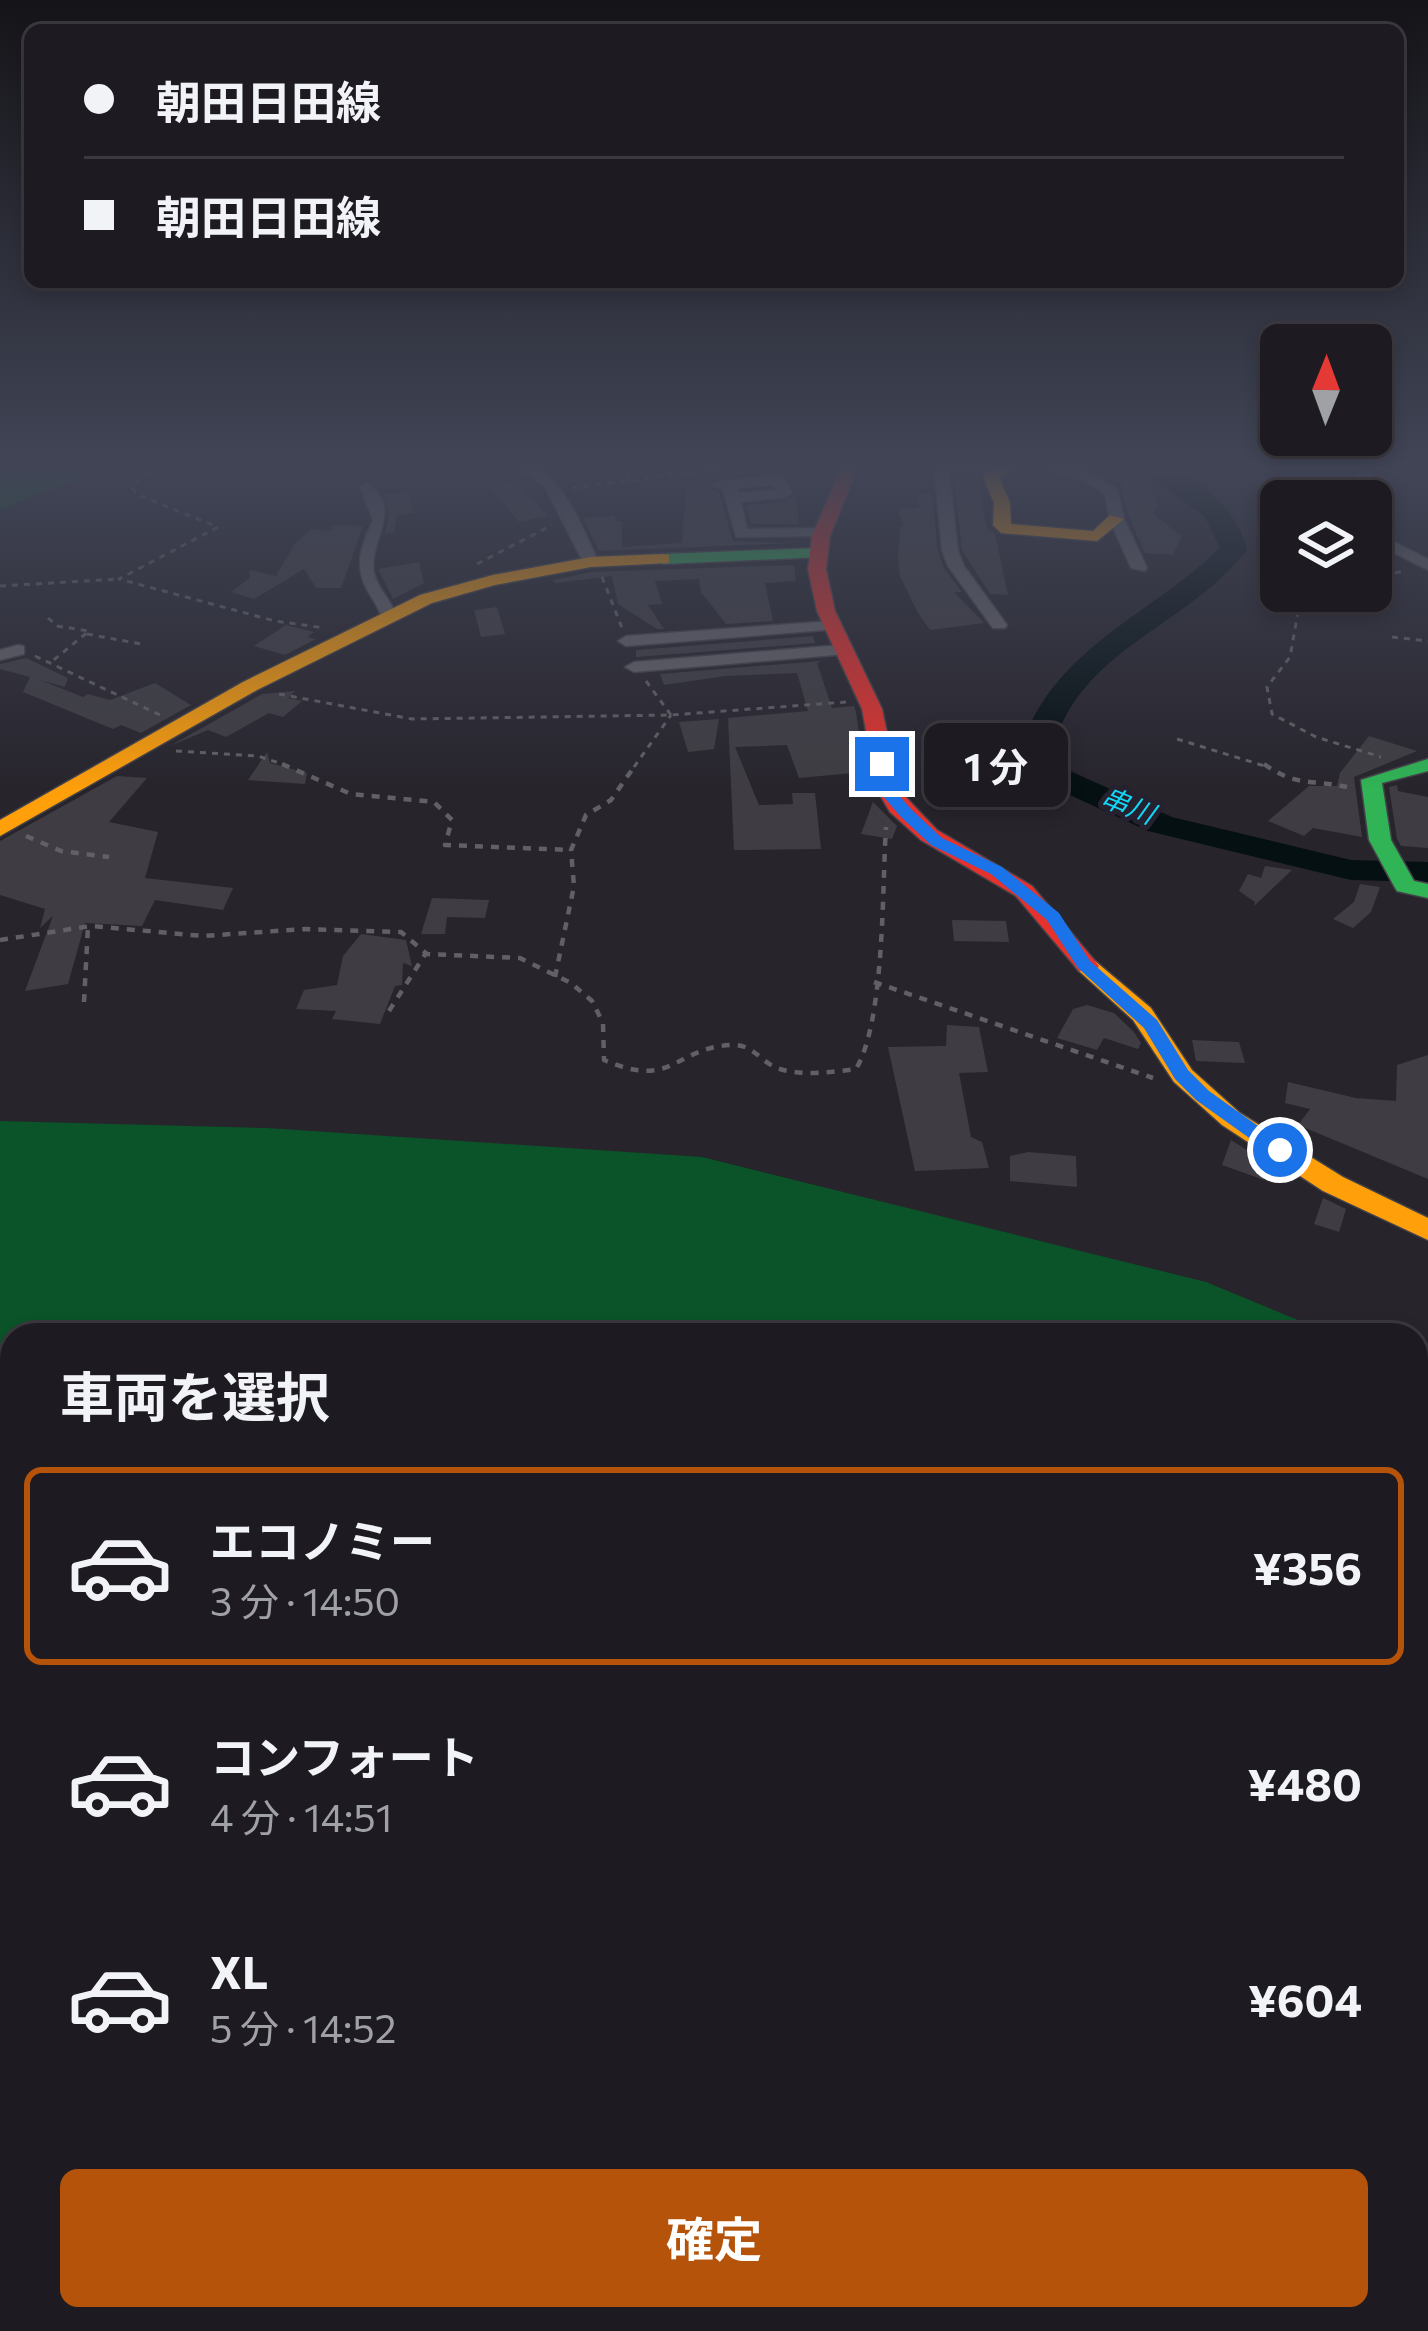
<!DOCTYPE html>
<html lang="ja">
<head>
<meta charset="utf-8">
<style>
	:root { --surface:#1d1b21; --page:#2a282e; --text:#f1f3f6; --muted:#a0a1a5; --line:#3b393f; --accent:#b45309 }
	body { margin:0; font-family:Commissioner,"Noto Sans JP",sans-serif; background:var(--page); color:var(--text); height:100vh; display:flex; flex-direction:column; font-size:45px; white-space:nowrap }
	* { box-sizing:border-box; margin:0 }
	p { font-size:39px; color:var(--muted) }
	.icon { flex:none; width:66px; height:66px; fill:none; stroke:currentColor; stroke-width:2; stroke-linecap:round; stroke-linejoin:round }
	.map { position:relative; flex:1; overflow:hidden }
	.details { position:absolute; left:0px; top:1323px; width:1428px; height:1008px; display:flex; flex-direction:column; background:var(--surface); border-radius:36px 36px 0 0; box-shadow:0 6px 18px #0003,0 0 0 3px var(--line) }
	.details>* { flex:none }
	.hud { position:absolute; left:24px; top:24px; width:1380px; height:264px; border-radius:18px; box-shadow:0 6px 18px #0003,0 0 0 3px var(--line); display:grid; align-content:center; height:264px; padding:0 60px; background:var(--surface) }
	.needle { width:78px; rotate:1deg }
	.buttons { position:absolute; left:1260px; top:324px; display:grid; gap:24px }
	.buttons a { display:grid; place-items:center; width:132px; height:132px; border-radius:18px; background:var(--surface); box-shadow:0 6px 18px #0003,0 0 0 3px var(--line); font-size:60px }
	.end { position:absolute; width:54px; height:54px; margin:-27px; border:15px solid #1a73e8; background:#fff; box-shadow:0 0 0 6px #fff }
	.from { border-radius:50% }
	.bubble { position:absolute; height:84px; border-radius:18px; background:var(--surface); box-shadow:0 6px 18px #0003,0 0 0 3px var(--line); font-size:39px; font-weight:700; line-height:84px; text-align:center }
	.hud b { display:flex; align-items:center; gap:42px; height:114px; font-size:45px }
	.hud b+b { border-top:3px solid var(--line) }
	.hud i { width:30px; height:30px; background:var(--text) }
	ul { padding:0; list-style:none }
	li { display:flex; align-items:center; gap:36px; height:198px; margin:0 24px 18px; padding:0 36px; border:6px solid transparent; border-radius:18px }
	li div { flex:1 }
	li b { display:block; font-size:45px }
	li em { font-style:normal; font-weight:700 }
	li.current { border-color:var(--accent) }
	li>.icon { width:108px; height:108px; stroke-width:1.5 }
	h2 { padding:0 60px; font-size:54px; line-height:144px }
	.cta { display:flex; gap:24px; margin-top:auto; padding:24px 60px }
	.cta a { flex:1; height:138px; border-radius:18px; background:var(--accent); color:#fff; font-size:48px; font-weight:700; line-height:138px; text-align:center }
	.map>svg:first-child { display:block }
</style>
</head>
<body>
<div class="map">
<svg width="1428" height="2331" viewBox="0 0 1428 2331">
	<rect width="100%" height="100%" fill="#27242c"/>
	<path fill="#0b5328" d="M0 464H290L278 472 99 471 0 510Z
		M0 1121 267 1128 702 1157 1206 1282 1334 1335H12V2319H1416V1373L1428 1381V2331H0Z"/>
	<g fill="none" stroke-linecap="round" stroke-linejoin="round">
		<path fill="#051013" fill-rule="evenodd" d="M1131 464C1140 464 1151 462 1160 464 1197 472 1240 514 1247 550 1191 624 1085 647 1055 742L1068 770 1172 817 1351 860 1428 862V882L1351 880 1148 831 1044 783 1023 742C1056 648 1153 613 1220 548L1204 516Z"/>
	</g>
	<path fill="#3f3d43" d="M977 474 986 525 995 534 1008 595 990 594 962 550 954 476Z
		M1125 475 1151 488 1157 506 1153 514 1182 536 1173 555 1145 553 1128 515 1122 489Z
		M517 482 548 516 519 522 490 487Z
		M707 487 719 493 733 541 791 543 599 551 583 518 615 516V521H622V547L682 543 686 488Z
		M408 493 414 513 397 515 394 533 385 534 389 514 383 494Z
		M796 494 799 524H751L746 506 786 501Z
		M917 494H932L938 551 944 568 962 592H954L984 623 930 630 918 613 900 576 898 558 900 527H904L898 509 919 508Z
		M333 525 363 526 341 588H316L304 569 254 599 231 592 250 578 249 570 276 576 294 545 311 529 331 531Z
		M419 562 424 583 393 599 378 569Z
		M794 565 796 581 765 583 773 621 726 624 701 592 699 579 655 581 662 604 648 605 664 629H657L618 604 612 576 556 583 553 580 592 572Z
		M497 607 505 634 481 637 474 610Z
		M286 625 314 632 307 637 316 639 285 655 254 646Z
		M813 636 815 643 636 657V650Z
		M26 658 68 678 65 687 40 680 83 697 88 694 110 700 155 683 191 705 141 733 121 725 113 729 23 692 30 677 0 669V664Z
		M821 661 817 663 832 708 854 706 856 712 859 733H852L864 772 799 778 787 745 735 747 759 805 793 804 792 793H815L821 849 734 850 728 718 808 711 797 673 725 676 664 685 660 674Z
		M295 691 288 698 302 701 283 717 269 713 226 737 208 730 170 746 262 694Z
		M719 719 714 749 688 752 679 722Z
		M1369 736 1417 751 1354 777 1362 837 1313 828 1304 836 1268 821 1309 786H1337L1340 773Z
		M267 752 270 763 307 773 305 784 248 780Z
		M117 776 147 778 109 822 158 832 145 878 233 888 223 910 155 900 142 926 85 923 68 984 25 991 53 916 40 928 45 909 0 895V841Z
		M1397 785 1398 791 1428 797V848L1401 846 1397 839 1389 787Z
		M873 802 897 826 892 839 861 834Z
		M1265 866 1292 870 1254 906 1255 902 1239 891 1248 874 1261 878Z
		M1360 884 1380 887 1371 912 1353 928 1333 919 1354 902Z
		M432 898 489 900 485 918 447 917 445 934H421Z
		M952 920 1006 921 1009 942 954 941Z
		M361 934 406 940 412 966 403 963 402 985 395 986 380 1024 332 1019 336 1011 296 1009 304 990 337 985 343 956Z
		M1087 1005 1114 1013 1134 1032 1141 1043 1138 1049 1104 1038 1097 1050 1057 1038 1073 1009Z
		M947 1025 979 1027 988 1072 959 1073 971 1137 982 1142 989 1168 915 1171 888 1047 946 1046Z
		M1192 1040 1239 1042 1245 1063 1196 1061Z
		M1428 1055V1179L1298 1125 1310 1109 1285 1103 1288 1082 1356 1098 1396 1101 1397 1065Z
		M1231 1140 1272 1166 1264 1180 1222 1165Z
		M1028 1152 1076 1156 1077 1187 1010 1181V1156Z
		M1323 1198 1346 1209 1339 1232 1314 1224Z"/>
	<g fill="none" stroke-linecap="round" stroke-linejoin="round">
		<defs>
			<path id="street" d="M514 464C562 463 580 526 599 562L596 565 583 562 545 487Z
				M934 464H1003L996 468 949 472 958 551 964 566 1007 625 1005 628H993L948 566 942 551Z
				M1040 464C1069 464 1093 473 1117 489L1125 521 1147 568 1145 571 1131 568 1110 521 1105 494 1087 482Z
				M1363 464H1377L1366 489 1371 501H1357L1352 489Z
				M778 476 783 477 792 493 785 497 741 502 747 529 822 528 830 533 827 536 736 537 723 489 711 485 718 481ZM773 485 776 490 738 493 737 488Z
				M367 483C405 509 368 540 374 573 378 589 392 601 397 617L389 622C379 616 379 608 372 598 353 570 359 550 373 520L360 487Z
				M1371 521 1392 541 1428 559V570L1382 547 1371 535Z
				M832 621 838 623V629L626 646 618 641 626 636Z
				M18 645 24 646V654L0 660V650Z
				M841 645 849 650 847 654 634 672 625 667 634 662Z"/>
			<path id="fast" d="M817 548 823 549V557L663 564 654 559 663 554Z
				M1428 759V771L1382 783 1391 840 1414 881 1428 884V898L1397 891 1394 886 1369 840 1361 780Z"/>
			<path id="slow" d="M1000 464H1026L999 477 1010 503 1011 524 1093 531 1110 515 1124 519 1097 541 1001 533 993 525 994 503 983 477 990 467Z
				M663 554 669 555V563L591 567 495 585 432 603 257 690 0 836V820L243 682 420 595 493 575 591 557Z
				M1087 959 1095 961 1151 1008 1192 1070 1240 1113 1343 1177 1428 1218V1240L1323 1191 1222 1125 1174 1082 1133 1020 1079 971 1075 966Z"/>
			<path id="jam" d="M843 464H859L830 536 826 569 835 611 882 709 899 790 937 830 1032 886 1095 961 1099 966 1095 971H1079L1016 896 921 840 890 812 877 790 862 709 817 611 808 569 812 536Z"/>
		</defs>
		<use href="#street" stroke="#444249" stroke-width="3"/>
		<use href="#fast" stroke="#444249" stroke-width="3"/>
		<use href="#slow" stroke="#444249" stroke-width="3"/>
		<use href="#jam" stroke="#444249" stroke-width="3"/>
		<path stroke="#616064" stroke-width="3" stroke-dasharray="6 6" stroke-linecap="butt" d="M159 464 132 487 136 494 218 527 119 579 275 621 325 628
			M620 464 629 480
			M572 488 718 469 720 464
			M1289 493 1293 501
			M1269 550 1281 574
			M1269 555 1281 556
			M477 564 552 525
			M1371 574 1401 572
			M602 577 622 628
			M0 586 119 579
			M1284 591 1298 612 1290 657 1267 687 1272 714 1316 737 1381 757
			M48 618 57 626 89 631 50 663
			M87 634 141 644
			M1392 637 1428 641
			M35 656 160 715
			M646 681 671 715
			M279 694 412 719 671 715 846 702
			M1177 739 1268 767
			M176 751 258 756 291 767
			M634 767 671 715"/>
		<path stroke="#616064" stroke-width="4.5" stroke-dasharray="8 8" stroke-linecap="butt" d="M282 764 351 794 434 802 452 820 445 845 571 850
			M1264 764C1296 787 1310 779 1347 787
			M26 836 61 851 109 857
			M0 940 91 926 203 936 305 929 401 932 427 954 520 958 571 983 592 1001 603 1023 604 1060C673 1090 674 1048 731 1045 755 1044 760 1063 780 1069 803 1076 832 1072 856 1069 885 1020 882 888 886 827
			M555 977 574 886 571 850 586 815 611 800 636 764
			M874 982 1153 1078
			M84 1002 88 926
			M389 1011 426 953"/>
		<use href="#street" fill="#656369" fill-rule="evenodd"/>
		<use href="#fast" fill="#30b455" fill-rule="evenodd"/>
		<use href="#slow" fill="#ff9f0a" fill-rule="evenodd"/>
		<use href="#jam" fill="#e5322d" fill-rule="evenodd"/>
	</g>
	<linearGradient id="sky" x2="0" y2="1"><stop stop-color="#151418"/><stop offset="0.59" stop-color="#414556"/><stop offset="1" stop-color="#414556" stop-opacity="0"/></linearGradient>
	<rect width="1428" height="790" fill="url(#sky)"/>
	<path fill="#1a73e8" d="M882 759 889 764 896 792 912 810 942 838 1002 867 1059 913 1090 961 1157 1020 1188 1070 1209 1091 1286 1146V1155H1273L1196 1100 1175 1079 1144 1028 1078 968 1047 920 991 874 931 845 901 817 881 794 875 764Z"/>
	<g text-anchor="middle" stroke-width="10" stroke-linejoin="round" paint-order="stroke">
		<g font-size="27" font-style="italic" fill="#11d8f6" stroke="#26212f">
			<text transform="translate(1128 806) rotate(22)" y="9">串川</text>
		</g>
	</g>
</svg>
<div class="buttons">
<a><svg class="needle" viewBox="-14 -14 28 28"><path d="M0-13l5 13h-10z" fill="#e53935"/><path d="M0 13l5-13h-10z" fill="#a0a1a5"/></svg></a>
<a><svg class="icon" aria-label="layers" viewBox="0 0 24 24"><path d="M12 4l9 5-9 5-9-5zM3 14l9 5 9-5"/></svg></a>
</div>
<i class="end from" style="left:1280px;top:1150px"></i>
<i class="end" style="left:882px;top:764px"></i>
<div class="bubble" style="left:924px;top:723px;width:144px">1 分</div>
<div class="hud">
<b><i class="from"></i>朝田日田線</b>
<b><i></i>朝田日田線</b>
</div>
<section class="details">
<h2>車両を選択</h2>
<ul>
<li class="current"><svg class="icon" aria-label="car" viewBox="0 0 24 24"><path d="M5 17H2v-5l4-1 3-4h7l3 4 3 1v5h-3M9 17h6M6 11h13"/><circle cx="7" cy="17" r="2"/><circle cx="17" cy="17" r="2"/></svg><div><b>エコノミー</b><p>3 分 · 14:50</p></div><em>¥356</em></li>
<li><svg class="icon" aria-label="car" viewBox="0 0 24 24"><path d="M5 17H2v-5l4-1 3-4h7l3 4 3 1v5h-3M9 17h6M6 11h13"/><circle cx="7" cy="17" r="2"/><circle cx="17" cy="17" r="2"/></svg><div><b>コンフォート</b><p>4 分 · 14:51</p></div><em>¥480</em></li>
<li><svg class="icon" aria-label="car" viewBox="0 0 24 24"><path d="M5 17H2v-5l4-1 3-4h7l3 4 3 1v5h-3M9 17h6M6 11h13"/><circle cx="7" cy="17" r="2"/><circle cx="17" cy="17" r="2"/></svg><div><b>XL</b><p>5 分 · 14:52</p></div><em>¥604</em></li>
</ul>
<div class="cta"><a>確定</a></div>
</section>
</div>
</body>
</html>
